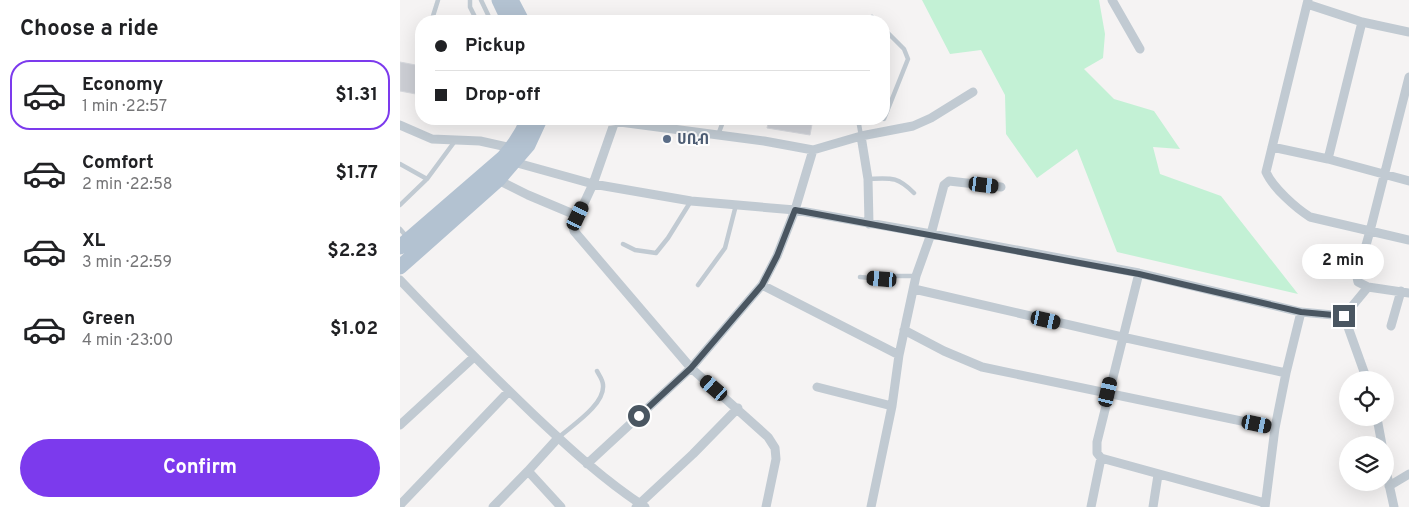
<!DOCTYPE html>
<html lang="en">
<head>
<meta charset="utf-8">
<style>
	:root { --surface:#fff; --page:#f6f6f6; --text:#202124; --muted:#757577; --line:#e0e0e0; --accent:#7c3aed }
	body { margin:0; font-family:Overpass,"Noto Sans Ethiopic",sans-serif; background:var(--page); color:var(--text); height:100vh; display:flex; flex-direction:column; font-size:19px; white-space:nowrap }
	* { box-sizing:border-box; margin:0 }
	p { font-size:16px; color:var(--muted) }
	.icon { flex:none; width:28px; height:28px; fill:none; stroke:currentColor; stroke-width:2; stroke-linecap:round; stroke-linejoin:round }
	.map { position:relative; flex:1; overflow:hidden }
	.drawer { display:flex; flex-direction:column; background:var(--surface); width:400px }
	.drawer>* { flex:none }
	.hud { position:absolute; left:15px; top:15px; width:475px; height:110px; border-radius:20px; box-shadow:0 5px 20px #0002; display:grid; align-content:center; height:110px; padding:0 20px; background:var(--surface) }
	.controls { position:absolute; left:939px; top:371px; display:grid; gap:10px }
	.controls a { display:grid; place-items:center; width:55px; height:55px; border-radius:50%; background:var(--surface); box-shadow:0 5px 20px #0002; font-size:25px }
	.end { position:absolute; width:22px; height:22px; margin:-11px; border:6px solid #4a5661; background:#fff; box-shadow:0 0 0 2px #fff }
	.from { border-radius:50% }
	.bubble { position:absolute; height:35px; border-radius:18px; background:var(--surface); box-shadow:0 5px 20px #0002; font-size:16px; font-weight:700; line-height:35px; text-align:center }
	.car { position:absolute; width:15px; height:30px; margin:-15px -8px; border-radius:6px; box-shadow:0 0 4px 1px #0007; background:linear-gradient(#222 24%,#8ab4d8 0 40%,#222 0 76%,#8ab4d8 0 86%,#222 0) }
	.hud b { display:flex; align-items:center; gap:18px; height:48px; font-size:19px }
	.hud b+b { border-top:1px solid var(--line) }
	.hud i { width:12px; height:12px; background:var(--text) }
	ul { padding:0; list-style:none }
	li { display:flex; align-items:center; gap:15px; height:70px; margin:0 10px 8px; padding:0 10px; border:2px solid transparent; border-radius:20px }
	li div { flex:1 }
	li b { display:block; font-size:19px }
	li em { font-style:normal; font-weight:700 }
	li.selected { border-color:var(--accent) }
	li>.icon { width:45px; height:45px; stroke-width:1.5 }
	h2 { padding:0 20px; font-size:22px; line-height:60px }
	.cta { display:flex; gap:10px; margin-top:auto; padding:10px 20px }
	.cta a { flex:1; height:58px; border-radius:30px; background:var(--accent); color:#fff; font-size:20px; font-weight:700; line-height:58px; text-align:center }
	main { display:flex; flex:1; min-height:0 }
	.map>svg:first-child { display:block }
</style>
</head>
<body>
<main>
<section class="drawer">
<h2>Choose a ride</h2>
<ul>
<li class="selected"><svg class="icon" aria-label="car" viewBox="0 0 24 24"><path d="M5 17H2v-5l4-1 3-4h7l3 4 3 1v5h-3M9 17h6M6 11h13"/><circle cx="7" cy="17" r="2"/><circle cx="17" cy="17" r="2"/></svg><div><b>Economy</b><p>1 min · 22:57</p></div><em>$1.31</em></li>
<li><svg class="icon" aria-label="car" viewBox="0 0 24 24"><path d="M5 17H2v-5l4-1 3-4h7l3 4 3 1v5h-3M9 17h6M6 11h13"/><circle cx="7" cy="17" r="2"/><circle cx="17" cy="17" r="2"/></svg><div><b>Comfort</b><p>2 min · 22:58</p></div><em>$1.77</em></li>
<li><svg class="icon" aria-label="car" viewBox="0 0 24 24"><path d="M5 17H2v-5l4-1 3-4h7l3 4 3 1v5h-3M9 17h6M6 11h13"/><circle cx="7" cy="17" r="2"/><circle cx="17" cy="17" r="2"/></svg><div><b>XL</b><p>3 min · 22:59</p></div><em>$2.23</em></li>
<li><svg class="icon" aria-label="car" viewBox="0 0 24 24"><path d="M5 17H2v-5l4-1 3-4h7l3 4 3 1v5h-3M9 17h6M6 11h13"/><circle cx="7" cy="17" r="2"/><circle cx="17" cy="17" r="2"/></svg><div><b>Green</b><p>4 min · 23:00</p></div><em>$1.02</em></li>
</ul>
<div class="cta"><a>Confirm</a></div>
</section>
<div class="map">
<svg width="1009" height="507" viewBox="0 0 1009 507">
	<rect width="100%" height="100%" fill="#f5f3f3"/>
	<path fill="#c3f1d5" d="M522 0H699L705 34 703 58 684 69 714 99 754 111 780 149 753 147 760 174 821 196 898 294 717 252 677 149 637 178 606 134 605 95 581 50 550 54Z"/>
	<path fill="#cdcfd5" stroke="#d7d9de" d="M0 62 21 66V95L0 91Z
		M369 119H413L410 135 367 128Z"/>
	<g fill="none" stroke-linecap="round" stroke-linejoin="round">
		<path stroke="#c1cad2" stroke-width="4.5" d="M70 0V7L77 21
			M81 0 91 21
			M33 16 38 0
			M472 17 476 21
			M484 29 504 49 508 59 484 119
			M458 119 461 136
			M318 135 324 119
			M0 164 27 179
			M468 179C491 178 497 176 514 193
			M0 205 27 179 55 141
			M0 229 7 237
			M223 244 235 250 256 253 268 238 291 201
			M460 277 482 279 489 276H516
			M298 285 325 248 336 205
			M158 438C171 426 205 405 203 385 203 380 199 375 197 371"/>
		<path stroke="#c1cad2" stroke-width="9" d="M712 0 740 49
			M908 0 866 172C873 188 896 208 910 217L970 231 957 277 958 282 968 287 1009 293
			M907 4 962 22 1009 32
			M962 22 928 159 1009 181
			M1009 77 970 231 1009 240
			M215 121 193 184 173 227 174 231 291 368 368 437 375 448 376 459 366 507
			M0 125 32 139 80 141 112 148
			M461 136 468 179 469 224
			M872 147 928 159
			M413 150 461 136 513 126 531 118 573 92
			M110 161 193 184 291 201 395 210 531 234 739 273 901 312 944 316
			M98 180 128 195 178 216
			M739 273 697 442V453L701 458 865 503
			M0 280C44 326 88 371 134 415 169 448 205 481 245 507
			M362 285 499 355
			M514 289 722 337 886 373
			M944 316 967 380
			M944 316 968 287
			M991 326 1001 291
			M504 330 544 351 582 367 875 428
			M417 387 492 406
			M977 418 982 445
			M0 425 74 357
			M158 438 128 471 161 507
			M187 464 291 368 362 285 377 256 395 210 413 150 364 141 197 119
			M985 466 994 507
			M989 486 1009 474
			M0 505 109 391
			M93 507 128 471
			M236 507 293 454 338 408
			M471 507 492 406 499 355 516 276 531 234 544 185 549 181 601 187
			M691 507 701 458
			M753 507 758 475
			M865 507 875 428 886 373 901 312"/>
		<path stroke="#b3c2d1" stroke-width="15" d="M99 0 109 21
			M111 0 122 21
			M0 247 103 158C114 146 122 134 128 119
			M0 267 98 180 128 145 140 119"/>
	</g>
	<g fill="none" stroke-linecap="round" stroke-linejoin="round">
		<path stroke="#4a5661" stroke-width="6" d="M239 416 291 368 362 285 377 256 395 210 739 274 901 312 944 316"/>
	</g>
	<circle fill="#5c6f8a" stroke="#fff" stroke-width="2" cx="267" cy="139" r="5"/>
	<g text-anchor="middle" stroke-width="4" stroke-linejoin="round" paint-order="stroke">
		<g font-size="15" font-weight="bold" fill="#4e5e75" stroke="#fff" text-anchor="start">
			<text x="277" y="144">ሀቢብ</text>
		</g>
	</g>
</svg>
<div class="controls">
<a><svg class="icon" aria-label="locate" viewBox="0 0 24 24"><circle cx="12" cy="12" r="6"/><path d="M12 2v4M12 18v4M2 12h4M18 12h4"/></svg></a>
<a><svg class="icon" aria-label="layers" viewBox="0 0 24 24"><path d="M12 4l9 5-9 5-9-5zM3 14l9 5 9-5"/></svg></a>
</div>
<i class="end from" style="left:239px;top:416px"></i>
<i class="end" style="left:944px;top:316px"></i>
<div class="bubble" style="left:902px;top:244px;width:82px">2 min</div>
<i class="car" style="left:584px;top:185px;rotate:97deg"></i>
<i class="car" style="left:178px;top:216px;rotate:25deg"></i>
<i class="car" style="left:482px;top:279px;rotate:275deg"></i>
<i class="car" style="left:646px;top:320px;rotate:103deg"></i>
<i class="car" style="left:314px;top:388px;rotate:311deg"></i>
<i class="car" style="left:708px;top:392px;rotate:13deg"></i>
<i class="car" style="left:857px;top:424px;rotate:102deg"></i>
<div class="hud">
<b><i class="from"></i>Pickup</b>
<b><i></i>Drop-off</b>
</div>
</div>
</main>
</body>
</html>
